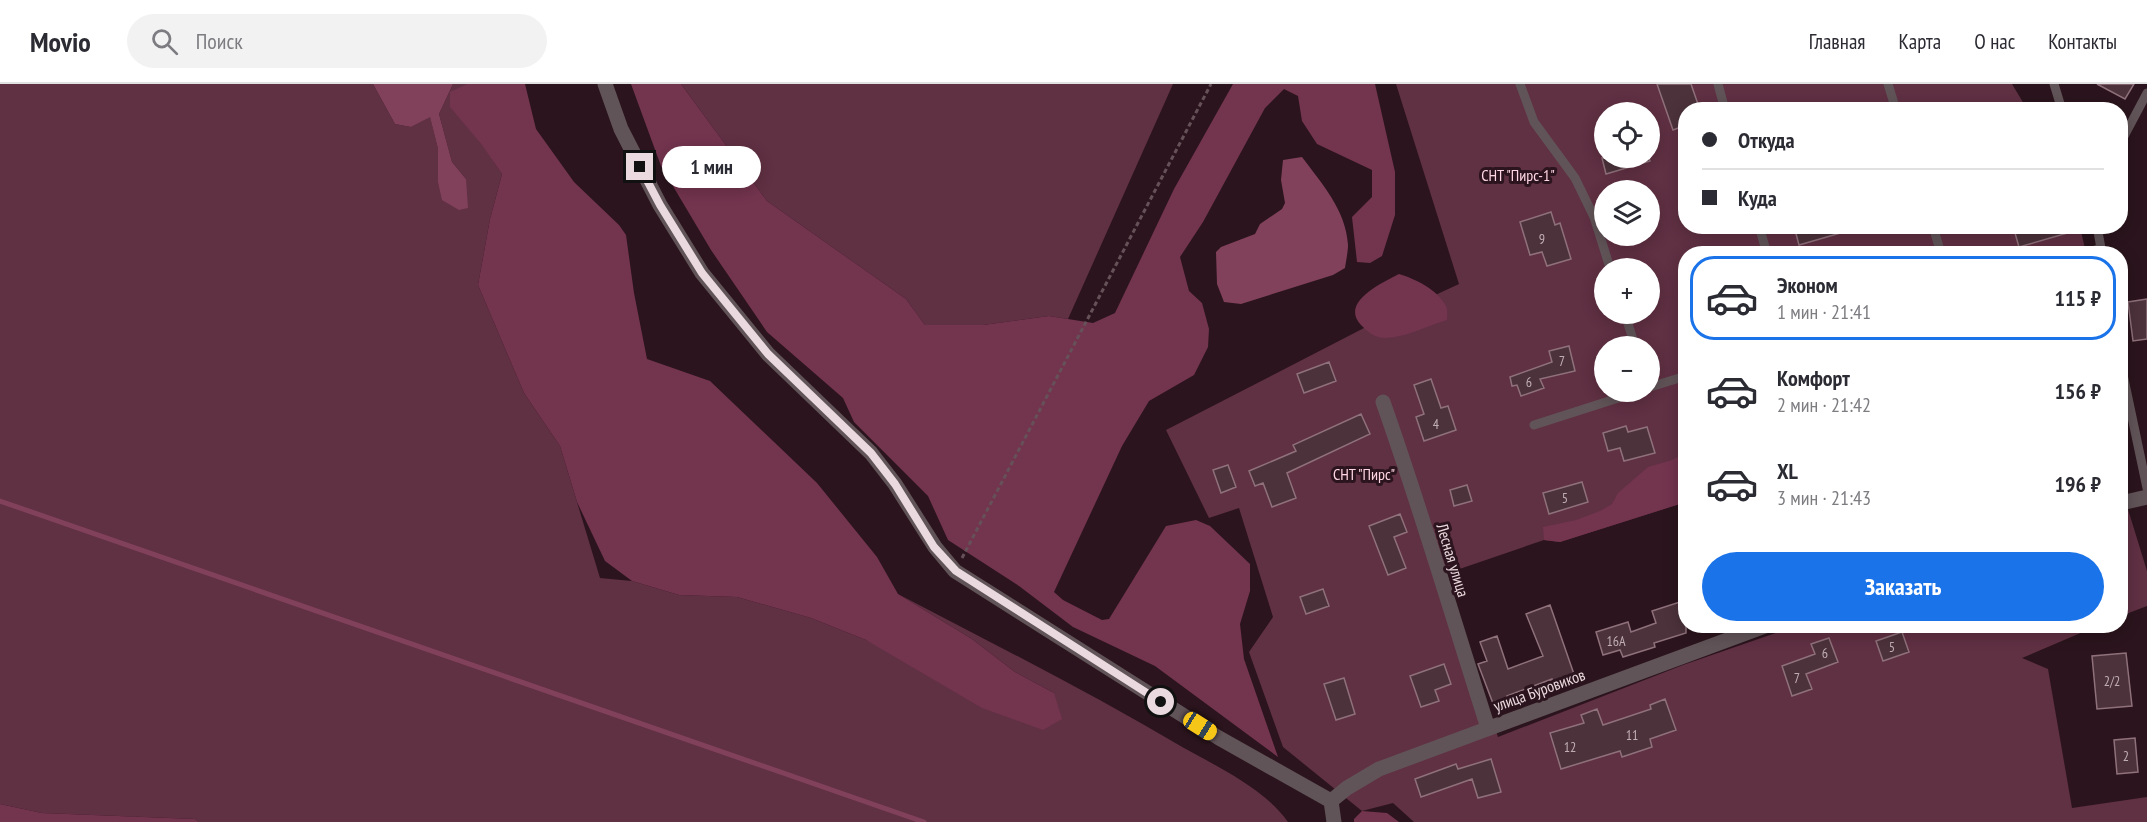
<!DOCTYPE html>
<html lang="ru">
<head>
<meta charset="utf-8">
<style>
	:root { --surface:#fff; --page:#f2f2f3; --text:#2b2b33; --muted:#7c7c81; --line:#e1e1e2; --accent:#1a73e8 }
	body { margin:0; font-family:"PT Sans Narrow",sans-serif; background:var(--page); color:var(--text); height:100vh; display:flex; flex-direction:column; font-size:22px; white-space:nowrap }
	* { box-sizing:border-box; margin:0 }
	p { font-size:20px; color:var(--muted) }
	.icon { flex:none; width:33px; height:33px; fill:none; stroke:currentColor; stroke-width:2; stroke-linecap:round; stroke-linejoin:round }
	.map { position:relative; flex:1; overflow:hidden }
	.drawer { position:absolute; left:1678px; top:162px; width:450px; height:387px; display:flex; flex-direction:column; background:var(--surface); border-radius:24px; box-shadow:0 3px 15px #0003 }
	.drawer>* { flex:none }
	.guide { position:absolute; left:1678px; top:18px; width:450px; height:132px; border-radius:24px; box-shadow:0 3px 15px #0003; display:grid; align-content:center; height:132px; padding:0 24px; background:var(--surface) }
	.tools { position:absolute; left:1594px; top:18px; display:grid; gap:12px }
	.tools a { display:grid; place-items:center; width:66px; height:66px; border-radius:50%; background:var(--surface); box-shadow:0 3px 15px #0003; font-size:30px }
	.end { position:absolute; width:27px; height:27px; margin:-14px; border:8px solid #ead9de; background:#111; box-shadow:0 0 0 3px #111 }
	.from { border-radius:50% }
	.bubble { position:absolute; height:42px; border-radius:21px; background:var(--surface); box-shadow:0 3px 15px #0003; font-size:20px; font-weight:600; line-height:42px; text-align:center }
	.car { position:absolute; width:18px; height:36px; margin:-18px -9px; border-radius:8px; box-shadow:0 0 4px 2px #0007; background:linear-gradient(#f5c518 24%,#345 0 40%,#f5c518 0 76%,#345 0 86%,#f5c518 0) }
	.guide b { display:flex; align-items:center; gap:21px; height:57px; font-size:22px }
	.guide b+b { border-top:2px solid var(--line) }
	.guide i { width:15px; height:15px; background:var(--text) }
	ul { padding:10px 0 0; list-style:none }
	li { display:flex; align-items:center; gap:18px; height:84px; margin:0 12px 9px; padding:0 12px; border:3px solid transparent; border-radius:24px }
	li div { flex:1 }
	li b { display:block; font-size:22px }
	li em { font-style:normal; font-weight:600 }
	li.on { border-color:var(--accent) }
	li>.icon { width:54px; height:54px; stroke-width:1.5 }
	.button { display:flex; gap:12px; margin-top:auto; padding:12px 24px }
	.button a { flex:1; height:69px; border-radius:36px; background:var(--accent); color:#fff; font-size:24px; font-weight:600; line-height:69px; text-align:center }
	header { display:flex; align-items:center; gap:36px; box-sizing:border-box; height:84px; padding:0 30px; background:var(--surface); border-bottom:2px solid var(--line) }
	header strong { font-size:28px }
	nav { display:flex; gap:33px; margin-inline-start:auto; font-size:21px }
	.search { width:420px; height:54px; background:var(--page); display:flex; align-items:center; gap:15px; box-sizing:border-box; padding:0 21px; border-radius:33px; color:var(--muted); font-size:22px }
	.map>svg:first-child { display:block }
</style>
</head>
<body>
<header>
<strong>Movio</strong>
<div class="search"><svg class="icon" aria-label="search" viewBox="0 0 24 24"><circle cx="10" cy="10" r="6"/><path d="M15 15l6 6"/></svg>Поиск</div>
<nav><a>Главная</a><a>Карта</a><a>О нас</a><a>Контакты</a></nav>
</header>
<div class="map">
<svg width="2147" height="738" viewBox="0 0 2147 738">
	<rect width="100%" height="100%" fill="#2b141d"/>
	<path fill="#603043" fill-rule="evenodd" d="M0 0H373L395 40 411 43 430 32 438 65V98L466 95 452 78 439 30 453 0H477L483 61 502 90 490 135 478 201 524 309 560 362 600 494 632 497 679 511 737 513 811 534 866 556 1054 609 1015 588 972 555 898 510C994 560 1091 609 1184 664 1218 683 1265 705 1288 738H199L195 735 42 729 0 720Z
		M681 0H1173L1068 235 1049 232 983 241H925L906 215 767 117Z
		M1396 0H2012L2027 25 1686 26V142L2080 143 2086 169 1686 170V418L1560 458 1544 456 1445 490 1498 653 1683 581 1796 542H2097L2022 574 2048 585 2072 724 2147 713V738H1414L1393 719 1362 727 1283 663 1249 568 1273 533 1239 424 1209 434 1166 346 1364 244 1459 200ZM1605 28H1650V74H1605ZM1605 106H1650V152H1605ZM1605 184H1650V230H1605ZM1605 262H1650V308H1605Z
		M2127 422 2147 487V522L2121 532V424Z"/>
	<path fill="#73344e" d="M467 0H525L536 45 574 98 619 141 626 151 634 209 647 275 710 297 817 399 877 473 898 510 972 555 1015 588 1054 609 1062 635 1043 646 982 624 866 556 811 534 737 513 679 511 632 497 605 477 577 418 560 362 524 309 478 201 490 135 502 90 482 61 450 23V8Z
		M631 0H681L767 117 906 215 925 241H983L1049 232 1093 239 1115 229 1174 105 1233 0H1375L1395 88V131L1382 172 1370 179 1357 178 1352 133 1372 113V86L1317 60 1302 37 1298 12 1284 5 1265 24 1203 138 1180 173 1189 207 1202 219 1209 245 1208 263 1194 291 1149 317 1122 362 1054 508 1063 516 1102 536 1109 535 1166 442 1196 436 1210 442 1250 480V507L1240 540 1244 575 1278 673 1155 582 1073 543 1019 502 948 456 928 412 854 338 843 314 767 248 711 166 661 82Z
		M1399 190C1415 195 1437 205 1446 222 1448 226 1447 231 1447 236 1427 242 1405 254 1384 254 1373 253 1368 248 1361 241 1339 218 1384 198 1399 190Z
		M1686 369V418L1560 458 1544 456 1543 443 1576 436 1600 427 1612 420 1618 409 1648 383 1672 376Z
		M0 720 42 729 195 735 199 738H0Z
		M1362 727 1387 729 1399 738H1354V735Z"/>
	<path fill="#82415b" d="M373 0H453L439 30 452 78 466 95 468 124 459 126 442 116 438 98V65L430 33 411 43 395 40Z
		M1302 73C1322 100 1346 126 1348 161 1348 168 1346 177 1345 184L1333 191 1241 220 1224 218 1217 200 1216 168 1221 163 1255 150 1260 140 1282 125 1285 119 1281 96 1283 76Z"/>
	<g fill="none" stroke-linecap="round" stroke-linejoin="round">
		<path stroke="#82415b" stroke-width="5" d="M0 417 924 738"/>
	</g>
	<path fill="#4c323b" stroke="#8f717b" stroke-width="1.5" d="M1657 0H1691L1700 26H1686V41L1673 46Z
		M2097 0H2134L2125 15Z
		M1602 74H1649L1650 77 1606 90Z
		M1551 128 1555 141 1560 139 1571 175 1547 182 1542 168 1530 171 1520 138Z
		M1794 142H1850L1851 146 1799 161Z
		M2013 142H2077L2078 146 2019 163Z
		M2147 215V255L2133 257 2128 218Z
		M1569 262 1575 287 1540 295 1544 304 1521 312 1517 301 1512 302 1510 293 1552 278 1549 267Z
		M1329 278 1336 297 1304 309 1297 290Z
		M1431 295 1441 324 1448 322 1456 346 1424 357 1416 333 1424 330 1414 301Z
		M1361 330 1370 350 1287 389 1296 414 1272 423 1263 399 1255 402 1249 387 1296 367 1293 361Z
		M1626 342 1628 348 1647 343 1655 369 1624 377 1620 364 1608 367 1603 349Z
		M1228 381 1236 403 1221 409 1213 386Z
		M1582 398 1588 418 1549 430 1543 409Z
		M1467 401 1472 417 1454 422 1450 406Z
		M1400 430 1407 448 1394 453 1406 484 1388 491 1369 442Z
		M1323 505 1329 522 1306 530 1300 513Z
		M1686 516V549L1654 559 1655 563 1623 573 1620 566 1603 571 1596 548 1628 538 1631 548 1656 539 1652 527Z
		M1550 521 1575 593 1554 601 1552 595 1507 612 1509 617 1494 622 1478 580 1487 577 1480 558 1497 552 1508 585 1543 572 1526 530Z
		M1902 548 1909 568 1883 577 1876 557Z
		M1829 554 1838 578 1806 590 1812 605 1792 612 1782 582 1815 570 1811 560Z
		M2126 569 2132 622 2097 625 2092 572Z
		M1444 580 1451 600 1435 606 1439 617 1421 623 1410 592Z
		M1344 594 1355 630 1336 636 1324 600Z
		M1665 615 1676 646 1650 655 1652 663 1622 673 1620 667 1561 685 1550 649 1584 639 1581 631 1597 625 1603 641 1651 625 1650 621Z
		M2135 654 2138 688 2117 690 2114 656Z
		M1491 675 1501 708 1478 714 1472 695 1421 713 1415 695 1456 680 1458 685Z"/>
	<g fill="none" stroke-linecap="round" stroke-linejoin="round">
		<path stroke="#665159" stroke-width="3" stroke-dasharray="4.5 3" stroke-linecap="butt" d="M962 474 1211 0"/>
		<path stroke="#615458" stroke-width="9" d="M1520 0 1534 38 1575 94 1594 133 1610 184
			M1718 0 1725 26
			M1888 0 1896 26
			M2054 0 2062 26
			M2121 58 2147 9
			M1759 142 1767 170
			M1933 142 1941 170
			M2097 142 2102 170
			M2084 170 2101 164
			M1625 230 1635 262
			M2121 281 2147 404
			M1650 303 1686 292
			M1534 341 1637 308"/>
		<path stroke="#615458" stroke-width="15" d="M605 0 621 45 660 121 702 189 768 270 871 369 895 400 935 463 955 487 1219 654 1331 717
			M1383 318C1421 425 1453 535 1488 644
			M2121 419 2147 413
			M1331 717 1347 704 1379 685 1765 542
			M1331 717 1334 738"/>
	</g>
	<g fill="none" stroke-linecap="round" stroke-linejoin="round">
		<path stroke="#ead9de" stroke-width="8" d="M640 83 660 121 702 189 768 270 871 369 895 400 934 463 956 487 1161 618"/>
	</g>
	<g text-anchor="middle" stroke-width="6" stroke-linejoin="round" paint-order="stroke">
		<g font-size="14" fill="#c2afb5">
			<text x="1542" y="160">9</text>
			<text x="1562" y="282">7</text>
			<text x="1529" y="303">6</text>
			<text x="1436" y="345">4</text>
			<text x="1565" y="419">5</text>
			<text x="1616" y="562">16А</text>
			<text x="1892" y="568">5</text>
			<text x="1825" y="574">6</text>
			<text x="1797" y="599">7</text>
			<text x="2112" y="602">2/2</text>
			<text x="1632" y="656">11</text>
			<text x="1570" y="668">12</text>
			<text x="2126" y="677">2</text>
		</g>
		<g font-size="16" fill="#ffd6e3" stroke="#2b141d">
			<text x="1518" y="97">СНТ "Пирс-1"</text>
			<text x="1364" y="396">СНТ "Пирс"</text>
		</g>
		<g font-size="16" fill="#ead9de" stroke="#2b141d">
			<text transform="translate(1453 476) rotate(73)" y="6">Лесная улица</text>
			<text transform="translate(1539 606) rotate(-20)" y="6">улица Буровиков</text>
		</g>
	</g>
</svg>
<div class="tools">
<a><svg class="icon" aria-label="locate" viewBox="0 0 24 24"><circle cx="12" cy="12" r="6"/><path d="M12 2v4M12 18v4M2 12h4M18 12h4"/></svg></a>
<a><svg class="icon" aria-label="layers" viewBox="0 0 24 24"><path d="M12 4l9 5-9 5-9-5zM3 14l9 5 9-5"/></svg></a>
<a>+</a>
<a>−</a>
</div>
<i class="end from" style="left:1161px;top:618px"></i>
<i class="end" style="left:640px;top:83px"></i>
<div class="bubble" style="left:662px;top:62px;width:99px">1 мин</div>
<i class="car" style="left:1200px;top:642px;rotate:122deg"></i>
<div class="guide">
<b><i class="from"></i>Откуда</b>
<b><i></i>Куда</b>
</div>
<section class="drawer">
<ul>
<li class="on"><svg class="icon" aria-label="car" viewBox="0 0 24 24"><path d="M5 17H2v-5l4-1 3-4h7l3 4 3 1v5h-3M9 17h6M6 11h13"/><circle cx="7" cy="17" r="2"/><circle cx="17" cy="17" r="2"/></svg><div><b>Эконом</b><p>1 мин · 21:41</p></div><em>115 ₽</em></li>
<li><svg class="icon" aria-label="car" viewBox="0 0 24 24"><path d="M5 17H2v-5l4-1 3-4h7l3 4 3 1v5h-3M9 17h6M6 11h13"/><circle cx="7" cy="17" r="2"/><circle cx="17" cy="17" r="2"/></svg><div><b>Комфорт</b><p>2 мин · 21:42</p></div><em>156 ₽</em></li>
<li><svg class="icon" aria-label="car" viewBox="0 0 24 24"><path d="M5 17H2v-5l4-1 3-4h7l3 4 3 1v5h-3M9 17h6M6 11h13"/><circle cx="7" cy="17" r="2"/><circle cx="17" cy="17" r="2"/></svg><div><b>XL</b><p>3 мин · 21:43</p></div><em>196 ₽</em></li>
</ul>
<div class="button"><a>Заказать</a></div>
</section>
</div>
</body>
</html>
